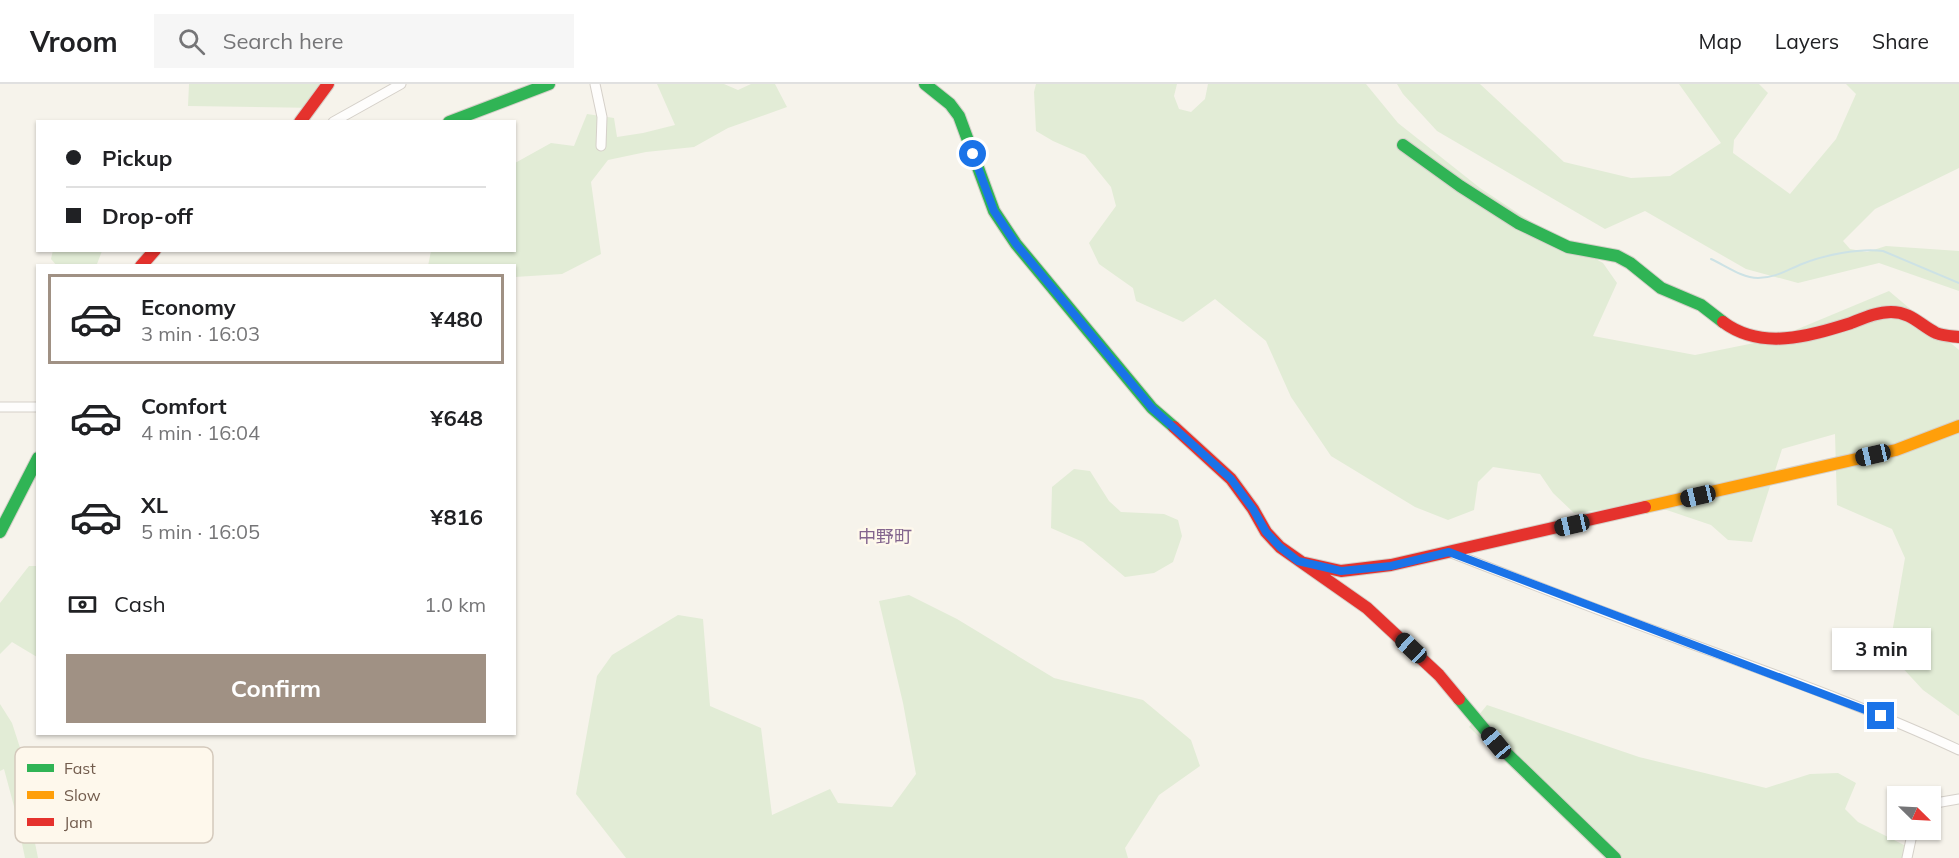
<!DOCTYPE html>
<html lang="en">
<head>
<meta charset="utf-8">
<style>
	:root { --surface:#fff; --page:#f6f6f6; --text:#202124; --muted:#757577; --line:#e0e0e0; --accent:#a09184 }
	body { margin:0; font-family:Mulish,"Noto Sans JP",sans-serif; background:var(--page); color:var(--text); height:100vh; display:flex; flex-direction:column; font-size:22px; white-space:nowrap }
	* { box-sizing:border-box; margin:0 }
	p { font-size:20px; color:var(--muted) }
	.icon { flex:none; width:33px; height:33px; fill:none; stroke:currentColor; stroke-width:2; stroke-linecap:round; stroke-linejoin:round }
	.map { position:relative; flex:1; overflow:hidden }
	.sheet { position:absolute; left:36px; top:180px; width:480px; height:471px; display:flex; flex-direction:column; background:var(--surface); border-radius:0px; box-shadow:0 2px 4px #0004 }
	.sheet>* { flex:none }
	.top-card { position:absolute; left:36px; top:36px; width:480px; height:132px; border-radius:0px; box-shadow:0 2px 4px #0004; display:grid; align-content:center; height:132px; padding:0 30px; background:var(--surface) }
	.needle { width:39px; rotate:114deg }
	.tools { position:absolute; left:1887px; top:702px; display:grid; gap:12px }
	.tools a { display:grid; place-items:center; width:54px; height:54px; border-radius:0px; background:var(--surface); box-shadow:0 2px 4px #0004; font-size:30px }
	.end { position:absolute; width:27px; height:27px; margin:-14px; border:8px solid #1a73e8; background:#fff; box-shadow:0 0 0 3px #fff }
	.from { border-radius:50% }
	.bubble { position:absolute; height:42px; border-radius:0px; background:var(--surface); box-shadow:0 2px 4px #0004; font-size:20px; font-weight:700; line-height:42px; text-align:center }
	.car { position:absolute; width:18px; height:36px; margin:-18px -9px; border-radius:8px; box-shadow:0 0 4px 2px #0007; background:linear-gradient(#222 24%,#8ab4d8 0 40%,#222 0 76%,#8ab4d8 0 86%,#222 0) }
	.top-card b { display:flex; align-items:center; gap:21px; height:57px; font-size:22px }
	.top-card b+b { border-top:2px solid var(--line) }
	.top-card i { width:15px; height:15px; background:var(--text) }
	ul { padding:10px 0 0; list-style:none }
	li { display:flex; align-items:center; gap:18px; height:90px; margin:0 12px 9px; padding:0 18px; border:3px solid transparent; border-radius:0px }
	li div { flex:1 }
	li b { display:block; font-size:22px }
	li em { font-style:normal; font-weight:700 }
	li.selected { border-color:var(--accent) }
	li>.icon { width:54px; height:54px; stroke-width:1.5 }
	.pay { display:flex; align-items:center; gap:15px; height:66px; padding:0 30px; font-size:22px }
	.pay p { margin-inline-start:auto }
	.primary-button { display:flex; gap:12px; margin-top:auto; padding:12px 30px }
	.primary-button a { flex:1; height:69px; border-radius:0px; background:var(--accent); color:#fff; font-size:24px; font-weight:700; line-height:69px; text-align:center }
	header { display:flex; align-items:center; gap:36px; box-sizing:border-box; height:84px; padding:0 30px; background:var(--surface); border-bottom:2px solid var(--line) }
	header strong { font-size:28px }
	nav { display:flex; gap:33px; margin-inline-start:auto; font-size:21px }
	.search { width:420px; height:54px; background:var(--page); display:flex; align-items:center; gap:15px; box-sizing:border-box; padding:0 21px; border-radius:0px; color:var(--muted); font-size:22px }
	.map>svg:first-child { display:block }
</style>
</head>
<body>
<header>
<strong>Vroom</strong>
<div class="search"><svg class="icon" aria-label="search" viewBox="0 0 24 24"><circle cx="10" cy="10" r="6"/><path d="M15 15l6 6"/></svg>Search here</div>
<nav><a>Map</a><a>Layers</a><a>Share</a></nav>
</header>
<div class="map">
<svg width="1959" height="774" viewBox="0 0 1959 774">
	<rect width="100%" height="100%" fill="#f6f3eb"/>
	<path fill="#e2ecd6" d="M189 0H329L319 24 188 22Z
		M657 0H724L738 6 751 0H775L787 23 728 44 694 63 646 68 608 76 591 98 601 170 562 190 515 193 514 182H428L431 167 514 166 515 79 551 59 574 62 587 30 614 34 617 53 643 49 675 41Z
		M1036 0H1177L1174 12 1179 25 1191 28 1205 15 1208 0H1366L1398 39 1480 104 1536 141 1603 179 1617 199 1593 252 1695 271 1774 255 1889 207 1959 266V632L1923 606 1898 579 1892 549 1905 474 1892 445 1837 421 1835 350 1782 365 1752 458 1728 456 1711 441 1649 420 1574 429 1553 409 1540 390 1493 383 1478 398 1474 426 1448 436 1415 423 1331 372 1291 313 1266 257 1215 215 1183 238 1136 217 1133 204 1099 180 1089 159 1116 122 1111 103 1085 71 1053 57 1036 47 1034 8Z
		M1397 0H1480L1564 78 1631 94 1670 92 1721 59 1679 0H1759L1768 9 1734 56 1733 69 1790 110 1836 55 1856 10 1846 0H1959V84L1875 125 1843 157 1850 165 1867 168 1886 162 1959 167V207L1879 179 1798 199 1746 185 1645 127 1605 145 1437 47 1403 10Z
		M53 166H102V167L97 180 57 182 51 175Z
		M1074 385 1090 387 1109 417 1121 428 1164 430 1178 436 1182 452 1173 478 1154 489 1125 493 1083 458 1051 444 1052 403Z
		M29 482H37V573L12 558 0 570V519Z
		M909 511 957 535 1054 594 1143 616 1191 656 1200 682 1159 711 1125 764 1128 774H626L576 710 597 592 612 571 678 531 703 535 710 622 761 644 772 731 830 705 838 719 892 723 916 690 903 619 879 517Z
		M0 620 12 639 23 673 24 704 38 774H25L15 726 4 685 0 687Z
		M1487 621 1639 673 1766 704 1810 690 1838 689 1856 699 1845 725 1858 738 1912 765 1909 774H1604L1469 643Z"/>
	<g fill="none" stroke-linecap="round" stroke-linejoin="round">
		<path stroke="#cde2e5" stroke-width="2" d="M1711 175C1726 182 1742 194 1758 194 1775 194 1787 186 1802 180 1824 171 1859 164 1883 167L1959 199"/>
		<defs>
			<path id="street" d="M595 0 602 33 601 62
				M333 38 401 0
				M0 323H38
				M1449 468C1524 497 1599 527 1675 554 1770 589 1867 623 1959 666
				M1930 720 1959 715
				M1907 774 1913 746"/>
			<path id="fast" d="M925 0 950 20 959 32 994 127 1016 160 1152 324 1174 343
				M449 38 549 0
				M1403 61 1460 102 1518 139 1568 163 1617 172 1630 179 1661 204 1701 221 1723 238
				M0 448 38 374
				M1459 615 1496 659 1615 774"/>
			<path id="slow" d="M1645 423 1896 366 1959 342"/>
			<path id="jam" d="M300 38 328 0
				M141 182 155 166
				M1723 238C1762 267 1809 252 1851 239 1864 234 1877 228 1891 228 1911 228 1920 241 1936 249 1944 252 1951 252 1959 253
				M1174 343 1231 395 1253 425 1266 448 1280 463 1367 524 1439 591 1459 615
				M1305 479 1341 487 1391 481 1645 423"/>
		</defs>
		<use href="#street" stroke="#d5d0c9" stroke-width="11"/>
		<use href="#fast" stroke="#d6d0c9" stroke-width="14"/>
		<use href="#slow" stroke="#d6d0c9" stroke-width="14"/>
		<use href="#jam" stroke="#d6d0c9" stroke-width="14"/>
		<use href="#street" stroke="#fefdfc" stroke-width="9"/>
		<use href="#fast" stroke="#30b455" stroke-width="12"/>
		<use href="#slow" stroke="#ff9f0a" stroke-width="12"/>
		<use href="#jam" stroke="#e5322d" stroke-width="12"/>
	</g>
	<g fill="none" stroke-linecap="round" stroke-linejoin="round">
		<path stroke="#1a73e8" stroke-width="8" d="M973 70 994 127 1016 160 1152 324 1231 395 1253 425 1266 448 1280 463 1298 477 1341 487 1391 482 1449 468 1881 632"/>
	</g>
	<g text-anchor="middle" stroke-width="5" stroke-linejoin="round" paint-order="stroke">
		<g font-size="18" fill="#83658e" stroke="#fef8ec">
			<text x="885" y="459">中野町</text>
		</g>
	</g>
	<rect x="15" y="663" width="198" height="96" rx="9" fill="#fef8ec" stroke="#d4c9bc" stroke-width="1.5"/>
	<rect x="27" y="680" width="27" height="8" fill="#30b455"/>
	<rect x="27" y="707" width="27" height="8" fill="#ff9f0a"/>
	<rect x="27" y="734" width="27" height="8" fill="#e5322d"/>
	<g font-size="16" fill="#725c4d">
		<text x="64" y="690">Fast</text>
		<text x="64" y="717">Slow</text>
		<text x="64" y="744">Jam</text>
	</g>
</svg>
<div class="tools">
<a><svg class="needle" viewBox="-14 -14 28 28"><path d="M0-13l5 13h-10z" fill="#e53935"/><path d="M0 13l5-13h-10z" fill="#757577"/></svg></a>
</div>
<i class="end from" style="left:973px;top:70px"></i>
<i class="end" style="left:1881px;top:632px"></i>
<div class="bubble" style="left:1832px;top:544px;width:99px">3 min</div>
<i class="car" style="left:1873px;top:371px;rotate:257deg"></i>
<i class="car" style="left:1698px;top:412px;rotate:257deg"></i>
<i class="car" style="left:1572px;top:441px;rotate:257deg"></i>
<i class="car" style="left:1411px;top:564px;rotate:313deg"></i>
<i class="car" style="left:1496px;top:659px;rotate:320deg"></i>
<div class="top-card">
<b><i class="from"></i>Pickup</b>
<b><i></i>Drop-off</b>
</div>
<section class="sheet">
<ul>
<li class="selected"><svg class="icon" aria-label="car" viewBox="0 0 24 24"><path d="M5 17H2v-5l4-1 3-4h7l3 4 3 1v5h-3M9 17h6M6 11h13"/><circle cx="7" cy="17" r="2"/><circle cx="17" cy="17" r="2"/></svg><div><b>Economy</b><p>3 min · 16:03</p></div><em>¥480</em></li>
<li><svg class="icon" aria-label="car" viewBox="0 0 24 24"><path d="M5 17H2v-5l4-1 3-4h7l3 4 3 1v5h-3M9 17h6M6 11h13"/><circle cx="7" cy="17" r="2"/><circle cx="17" cy="17" r="2"/></svg><div><b>Comfort</b><p>4 min · 16:04</p></div><em>¥648</em></li>
<li><svg class="icon" aria-label="car" viewBox="0 0 24 24"><path d="M5 17H2v-5l4-1 3-4h7l3 4 3 1v5h-3M9 17h6M6 11h13"/><circle cx="7" cy="17" r="2"/><circle cx="17" cy="17" r="2"/></svg><div><b>XL</b><p>5 min · 16:05</p></div><em>¥816</em></li>
</ul>
<div class="pay"><svg class="icon" aria-label="cash" viewBox="0 0 24 24"><path d="M3 7h18v10H3z"/><circle cx="12" cy="12" r="2"/></svg>Cash<p>1.0 km</p></div>
<div class="primary-button"><a>Confirm</a></div>
</section>
</div>
</body>
</html>
